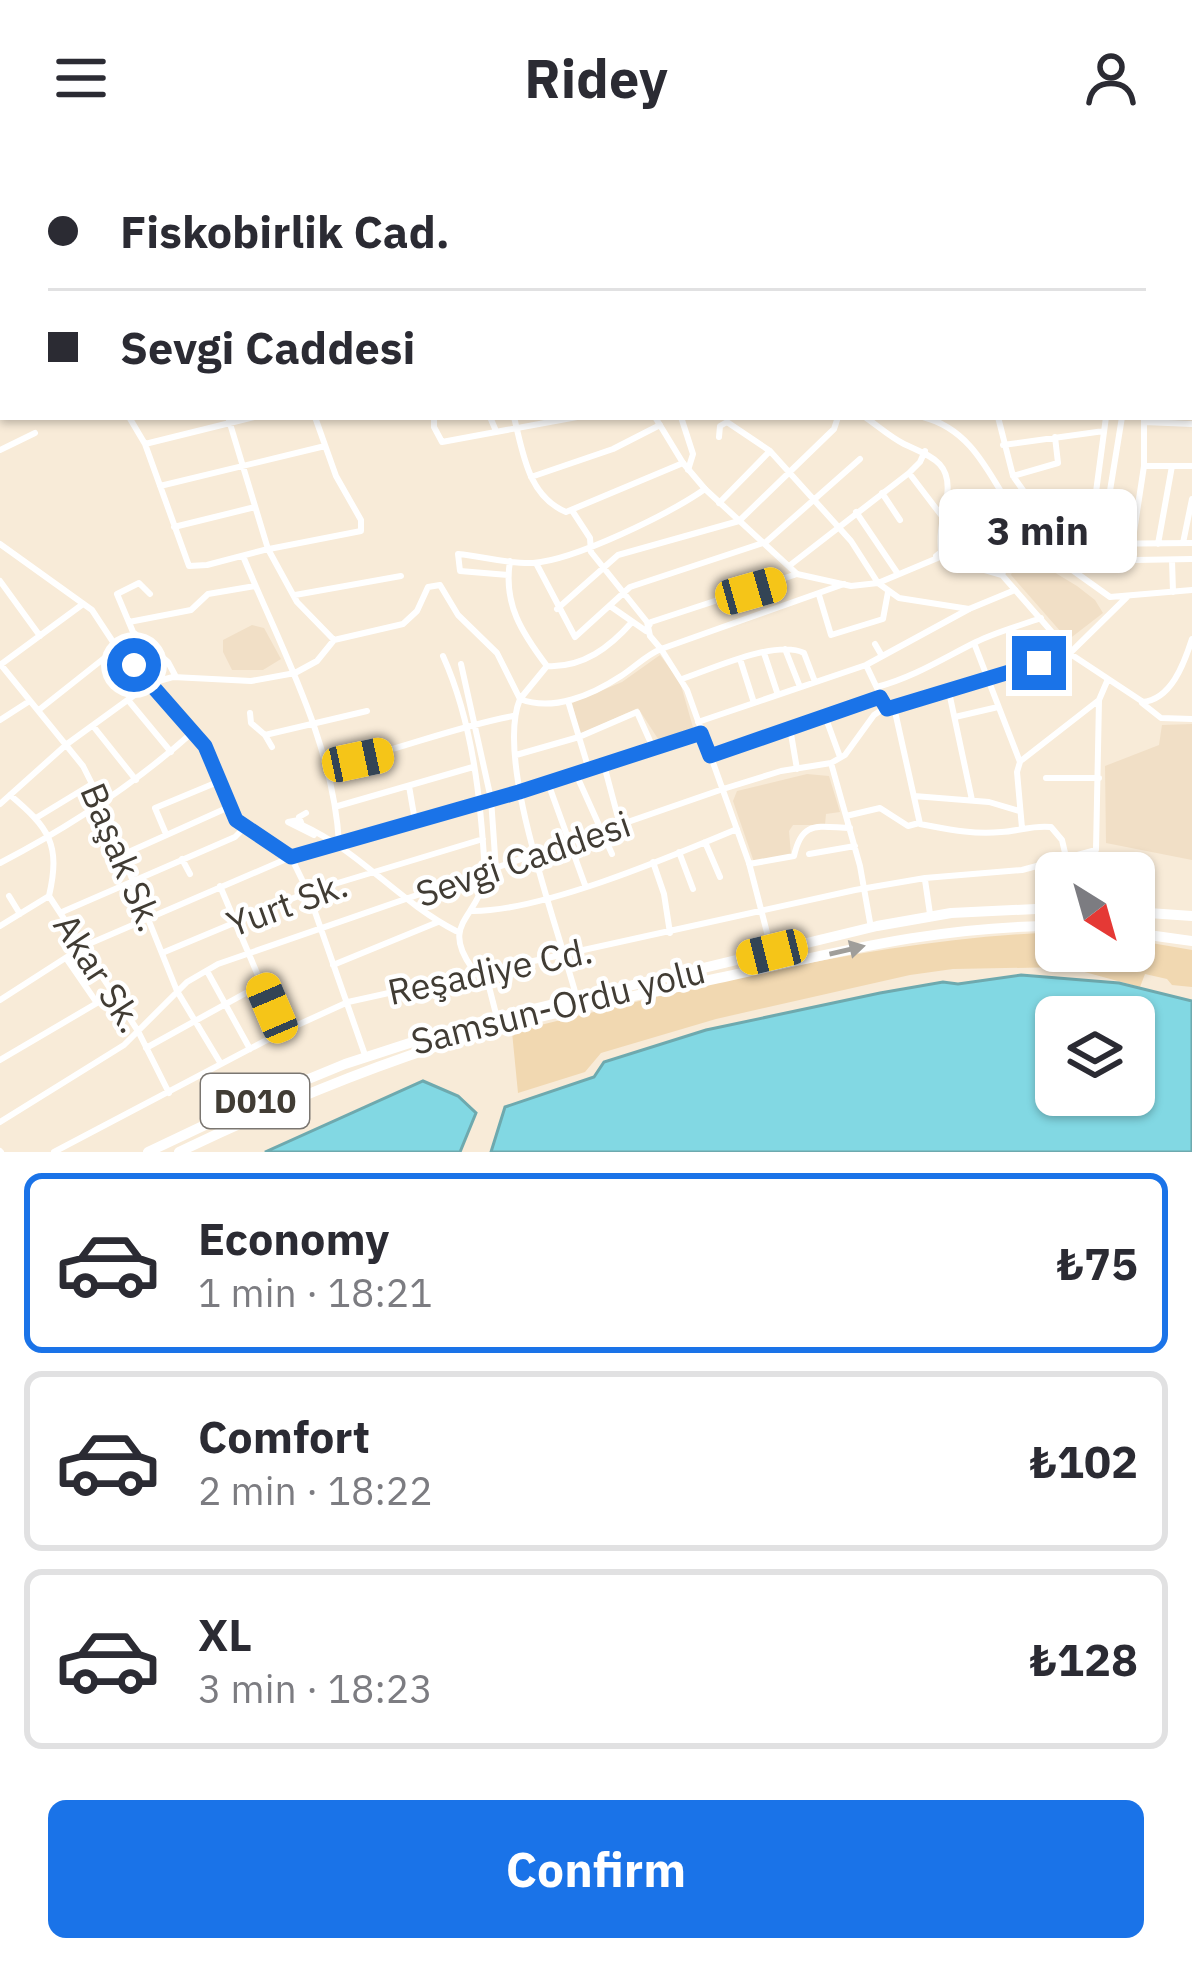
<!DOCTYPE html>
<html lang="en">
<head>
<meta charset="utf-8">
<style>
	:root { --surface:#fff; --page:#f2f2f3; --text:#2b2b33; --muted:#7c7c81; --line:#e1e1e2; --accent:#1a73e8 }
	body { margin:0; font-family:"IBM Plex Sans",sans-serif; background:var(--page); color:var(--text); height:100vh; display:flex; flex-direction:column; font-size:45px; white-space:nowrap }
	* { box-sizing:border-box; margin:0 }
	p { font-size:39px; color:var(--muted) }
	.icon { flex:none; width:66px; height:66px; fill:none; stroke:currentColor; stroke-width:2; stroke-linecap:round; stroke-linejoin:round }
	.map { position:relative; height:996px; overflow:hidden }
	.side { display:flex; flex-direction:column; background:var(--surface); flex:1 }
	.side>* { flex:none }
	.guide { position:absolute; left:0px; top:0px; width:1194px; height:264px; box-shadow:0 3px 9px #0004; display:grid; align-content:center; height:264px; padding:0 48px; background:var(--surface) }
	.needle { width:78px; rotate:143deg }
	.tools { position:absolute; left:1035px; top:696px; display:grid; gap:24px }
	.tools a { display:grid; place-items:center; width:120px; height:120px; border-radius:18px; background:var(--surface); box-shadow:0 3px 9px #0004; font-size:60px }
	.end { position:absolute; width:54px; height:54px; margin:-27px; border:15px solid #1a73e8; background:#fff; box-shadow:0 0 0 6px #fff }
	.from { border-radius:50% }
	.bubble { position:absolute; height:84px; border-radius:18px; background:var(--surface); box-shadow:0 3px 9px #0004; font-size:39px; font-weight:800; line-height:84px; text-align:center }
	.car { position:absolute; width:36px; height:72px; margin:-36px -18px; border-radius:15px; box-shadow:0 0 9px 3px #0007; background:linear-gradient(#f5c518 24%,#345 0 40%,#f5c518 0 76%,#345 0 86%,#f5c518 0) }
	.guide b { display:flex; align-items:center; gap:42px; height:114px; font-size:45px }
	.guide b+b { border-top:3px solid var(--line) }
	.guide i { width:30px; height:30px; background:var(--text) }
	ul { padding:21px 0 0; list-style:none }
	li { display:flex; align-items:center; gap:36px; height:180px; margin:0 24px 18px; padding:0 24px; border:6px solid var(--line); border-radius:18px }
	li div { flex:1 }
	li b { display:block; font-size:45px }
	li em { font-style:normal; font-weight:800 }
	li.active { border-color:var(--accent) }
	li>.icon { width:108px; height:108px; stroke-width:1.5 }
	.action { display:flex; gap:24px; margin-top:auto; padding:24px 48px }
	.action a { flex:1; height:138px; border-radius:18px; background:var(--accent); color:#fff; font-size:48px; font-weight:800; line-height:138px; text-align:center }
	header { display:flex; justify-content:space-between; align-items:center; height:156px; padding:0 48px; background:var(--surface); font-size:54px; font-weight:800 }
	.map>svg:first-child { display:block }
</style>
</head>
<body>
<header><svg class="icon" aria-label="menu" viewBox="0 0 24 24"><path d="M4 6h16M4 12h16M4 18h16"/></svg>Ridey<svg class="icon" aria-label="person" viewBox="0 0 24 24"><circle cx="12" cy="8" r="4"/><path d="M4 21q1-7 8-7t8 7"/></svg></header>
<div class="map">
<svg width="1192" height="996" viewBox="0 0 1192 996">
	<rect width="100%" height="100%" fill="#f8ebd8"/>
	<path fill="#f1dfc6" d="M1019 395 1077 430 1095 444 1103 457 1068 484 1011 419Z
		M252 469 264 472 281 503 263 514H232L223 496V484Z
		M660 499 680 526 694 575 660 586 638 552 580 578 572 547 622 526Z
		M1192 568V704L1106 687 1105 610 1159 589 1162 569Z
		M807 618 829 620 840 656 826 658 825 669H793L789 675 791 699 754 706 733 645 737 635Z"/>
	<path fill="#f1d8b1" d="M1039 777 1056 778V795H1134V784L1192 794V831L1172 829 1167 823 1145 818 1140 831 1066 811 953 813 910 819 716 863 601 897 585 916 518 937 512 876C685 834 861 786 1039 777Z"/>
	<path fill="#82d8e3" stroke="#6ea9ae" stroke-width="3" fill-rule="evenodd" d="M1021 819 1119 827 1192 845V996H491L505 951 594 921 604 906 706 874 880 837 943 826 958 828ZM1134 861V939H1056V861Z
		M423 925 458 940 476 957 460 996H265Z"/>
	<g fill="none" stroke-linecap="round" stroke-linejoin="round">
		<path stroke="#fff" stroke-width="6" d="M432 0 433 3
			M536 0 537 3
			M569 0 570 3
			M860 0 861 3
			M904 0 908 3
			M914 0 915 3
			M1129 0V3
			M1047 3 1048 0
			M1074 3V0
			M1191 63 1192 62
			M1191 70H1192
			M1191 105 1192 106
			M1191 131H1192
			M1191 150H1192
			M1191 174H1192
			M1191 221H1192
			M129 261 145 288
			M228 261 268 393 297 446 334 484
			M254 261 145 288 189 410 207 409 268 393
			M434 261V271L442 286 577 261
			M490 261 496 275
			M514 261C523 297 528 340 566 356L683 307
			M681 261 693 298 688 314
			M865 261C878 270 890 281 904 288 929 300 952 305 947 340 944 364 939 369 941 396L936 400
			M923 261C978 275 993 330 1023 370
			M998 261 1013 320 1032 347V355L1013 384 1002 419 1072 499 1143 546
			M1144 266 1192 268
			M719 281 720 270 727 266 770 295 851 385 878 427 940 401 1002 419
			M1003 289 1104 275
			M0 294 35 277
			M1144 310H1192
			M909 317 920 306 925 295
			M1013 320 1058 307 1055 281
			M531 321 613 293 660 269
			M160 330 325 290
			M882 337 900 364
			M719 347 770 295
			M1032 347 1096 336
			M856 356 898 418
			M1098 362 1096 336 1106 261
			M174 371 255 351
			M1019 376 1110 441 1192 434
			M1183 387 1192 343
			M0 388 92 454 117 492 194 575 205 591 236 664 291 701 308 736 365 899
			M1086 388 1192 387
			M1158 388 1172 310
			M1132 389 1144 310V261
			M269 393 361 375V364L336 320 315 261
			M243 400C281 493 333 585 339 687
			M1172 404 1173 436
			M510 405C503 448 522 477 547 510
			M1079 405 1192 403
			M536 407 575 481 630 431 766 386 860 303
			M789 410 909 317 941 359
			M1075 416 1098 362 1107 353 1122 261
			M508 419 460 415 458 398C482 400 508 408 533 407 575 404 669 358 705 333
			M0 425 40 480
			M150 438 139 427 117 438 133 476 168 506 176 521
			M295 439 401 420
			M819 439 831 479 883 463 888 436
			M610 450 646 475 651 466 797 418
			M557 453 618 399 739 365 834 273 838 261
			M129 466 191 454 208 438 255 430
			M974 487 1020 606 1017 616 1022 672
			M875 488 882 500
			M785 493 800 531
			M764 497 778 539
			M443 500C473 567 481 645 485 718 480 762 439 766 472 812L485 815 497 862
			M740 503 754 547
			M461 508 491 643 496 714
			M0 509 83 448
			M1 509 83 610 102 648 177 835 221 908
			M866 509 887 553
			M547 510 520 543C553 556 592 539 621 520 635 511 646 499 661 493L650 480 647 466 591 396 590 382 573 356
			M547 510C583 512 610 491 632 466
			M682 523C712 513 776 483 804 497L815 526
			M877 531C914 521 942 503 976 486 996 476 1019 470 1041 462
			M949 536 972 644
			M128 544 171 596
			M568 545 589 614
			M1142 546C1171 544 1184 508 1192 483
			M1142 547 1161 562 1192 563
			M894 551 920 668C947 673 973 679 1001 676 1020 675 1032 669 1051 671L1062 684 1066 701
			M40 553 117 492
			M250 557 251 567 265 579
			M825 560 840 601
			M955 561 998 551
			M0 564 28 546
			M698 566 866 509 969 453
			M93 570 136 624
			M790 572 797 613
			M272 591 265 579 367 555
			M516 599 579 581 637 556 654 594
			M709 600 880 541
			M1022 604 1099 544
			M831 607 860 710 871 772
			M604 609 620 669
			M327 610C391 597 449 572 513 560
			M576 618 612 698
			M1046 622H1099
			M548 627 585 729
			M409 630 415 665
			M10 639C49 672 61 688 49 740L138 875 169 937
			M914 640 989 646 1019 655
			M0 648 67 588 151 527 173 521 251 525 295 517 317 505 334 484 403 468 417 455 428 431 440 429 458 459 497 497 520 543C494 605 559 773 577 843
			M338 650 473 611
			M306 657 299 661 302 669C361 696 398 745 456 775
			M846 660 880 652 908 670 919 667
			M36 662 92 628
			M299 664 288 666 314 679
			M166 678 155 652 220 625
			M705 686 720 721
			M679 696 693 733
			M809 698 855 690
			M122 699 229 651
			M182 703 190 718
			M1057 704 1059 717
			M653 706 664 738 670 777
			M0 707C71 670 135 628 194 575
			M749 708 794 700C802 664 817 671 850 672
			M925 724 930 758
			M220 730 282 876
			M9 740 20 758
			M473 755C543 755 670 701 737 673
			M62 756 235 681 245 671
			M0 770 49 740
			M772 796 749 707 687 534 661 493 844 428
			M162 797 308 736 483 683
			M66 802 97 847
			M333 809 438 766
			M207 815 250 893
			M0 844 84 790 291 701 519 636 701 577
			M146 892 262 828
			M0 904 114 837
			M0 966 124 889 187 826 218 808 723 633 781 615 831 607 845 599 874 559 883 553 1069 498 1128 440
			M0 995 1 996
			M54 996 282 876 348 846 855 734 925 722 1022 714 1096 694 1099 544 1108 523"/>
		<path stroke="#fff" stroke-width="6" d="M496 0 497 3
			M655 261 683 307 705 333 797 418 851 430 878 427 899 442 969 453 1015 434"/>
		<path stroke="#fff" stroke-width="10" d="M1134 756 1192 760
			M1134 777 1192 785
			M148 996 260 943 345 908 459 871 877 770 951 757 1056 752
			M179 996C281 947 384 904 493 873 568 852 647 838 724 821 839 796 937 770 1056 770"/>
	</g>
	<defs><path id="oneway-solid" d="M-6-.8H1V-3.2L6.5 0L1 3.2V.8H-6Z" transform="scale(3)"/></defs>
	<use fill="#a09e9a" href="#oneway-solid" transform="translate(847 794) rotate(-13)"/>
	<g fill="none" stroke-linecap="round" stroke-linejoin="round">
		<path stroke="#1a73e8" stroke-width="15" d="M134 509 205 590 236 664 291 701 519 636 701 577 710 600 880 541 887 553 1039 507"/>
	</g>
	<g text-anchor="middle" stroke-width="9" stroke-linejoin="round" paint-order="stroke">
		<rect fill="#fff" stroke="#7a7671" stroke-width="3" x="201" y="918" width="108" height="54" rx="9"/>
		<g font-size="33" font-weight="bold" fill="#413c34">
			<text x="255" y="957">D010</text>
		</g>
		<g font-size="36" fill="#413c34" stroke="#fff">
			<text transform="translate(122 701) rotate(67)" y="13">Başak Sk.</text>
			<text transform="translate(523 703) rotate(-19)" y="13">Sevgi Caddesi</text>
			<text transform="translate(287 748) rotate(-20)" y="13">Yurt Sk.</text>
			<text transform="translate(490 815) rotate(-12)" y="13">Reşadiye Cd.</text>
			<text transform="translate(99 817) rotate(57)" y="13">Akar Sk.</text>
			<text transform="translate(558 850) rotate(-14)" y="13">Samsun-Ordu yolu</text>
		</g>
	</g>
</svg>
<div class="tools">
<a><svg class="needle" viewBox="-14 -14 28 28"><path d="M0-13l5 13h-10z" fill="#e53935"/><path d="M0 13l5-13h-10z" fill="#7c7c81"/></svg></a>
<a><svg class="icon" aria-label="layers" viewBox="0 0 24 24"><path d="M12 4l9 5-9 5-9-5zM3 14l9 5 9-5"/></svg></a>
</div>
<i class="end from" style="left:134px;top:509px"></i>
<i class="end" style="left:1039px;top:507px"></i>
<div class="bubble" style="left:939px;top:333px;width:198px">3 min</div>
<i class="car" style="left:751px;top:435px;rotate:74deg"></i>
<i class="car" style="left:358px;top:604px;rotate:78deg"></i>
<i class="car" style="left:772px;top:796px;rotate:256deg"></i>
<i class="car" style="left:272px;top:852px;rotate:337deg"></i>
<div class="guide">
<b><i class="from"></i>Fiskobirlik Cad.</b>
<b><i></i>Sevgi Caddesi</b>
</div>
</div>
<section class="side">
<ul>
<li class="active"><svg class="icon" aria-label="car" viewBox="0 0 24 24"><path d="M5 17H2v-5l4-1 3-4h7l3 4 3 1v5h-3M9 17h6M6 11h13"/><circle cx="7" cy="17" r="2"/><circle cx="17" cy="17" r="2"/></svg><div><b>Economy</b><p>1 min · 18:21</p></div><em>₺75</em></li>
<li><svg class="icon" aria-label="car" viewBox="0 0 24 24"><path d="M5 17H2v-5l4-1 3-4h7l3 4 3 1v5h-3M9 17h6M6 11h13"/><circle cx="7" cy="17" r="2"/><circle cx="17" cy="17" r="2"/></svg><div><b>Comfort</b><p>2 min · 18:22</p></div><em>₺102</em></li>
<li><svg class="icon" aria-label="car" viewBox="0 0 24 24"><path d="M5 17H2v-5l4-1 3-4h7l3 4 3 1v5h-3M9 17h6M6 11h13"/><circle cx="7" cy="17" r="2"/><circle cx="17" cy="17" r="2"/></svg><div><b>XL</b><p>3 min · 18:23</p></div><em>₺128</em></li>
</ul>
<div class="action"><a>Confirm</a></div>
</section>
</body>
</html>
